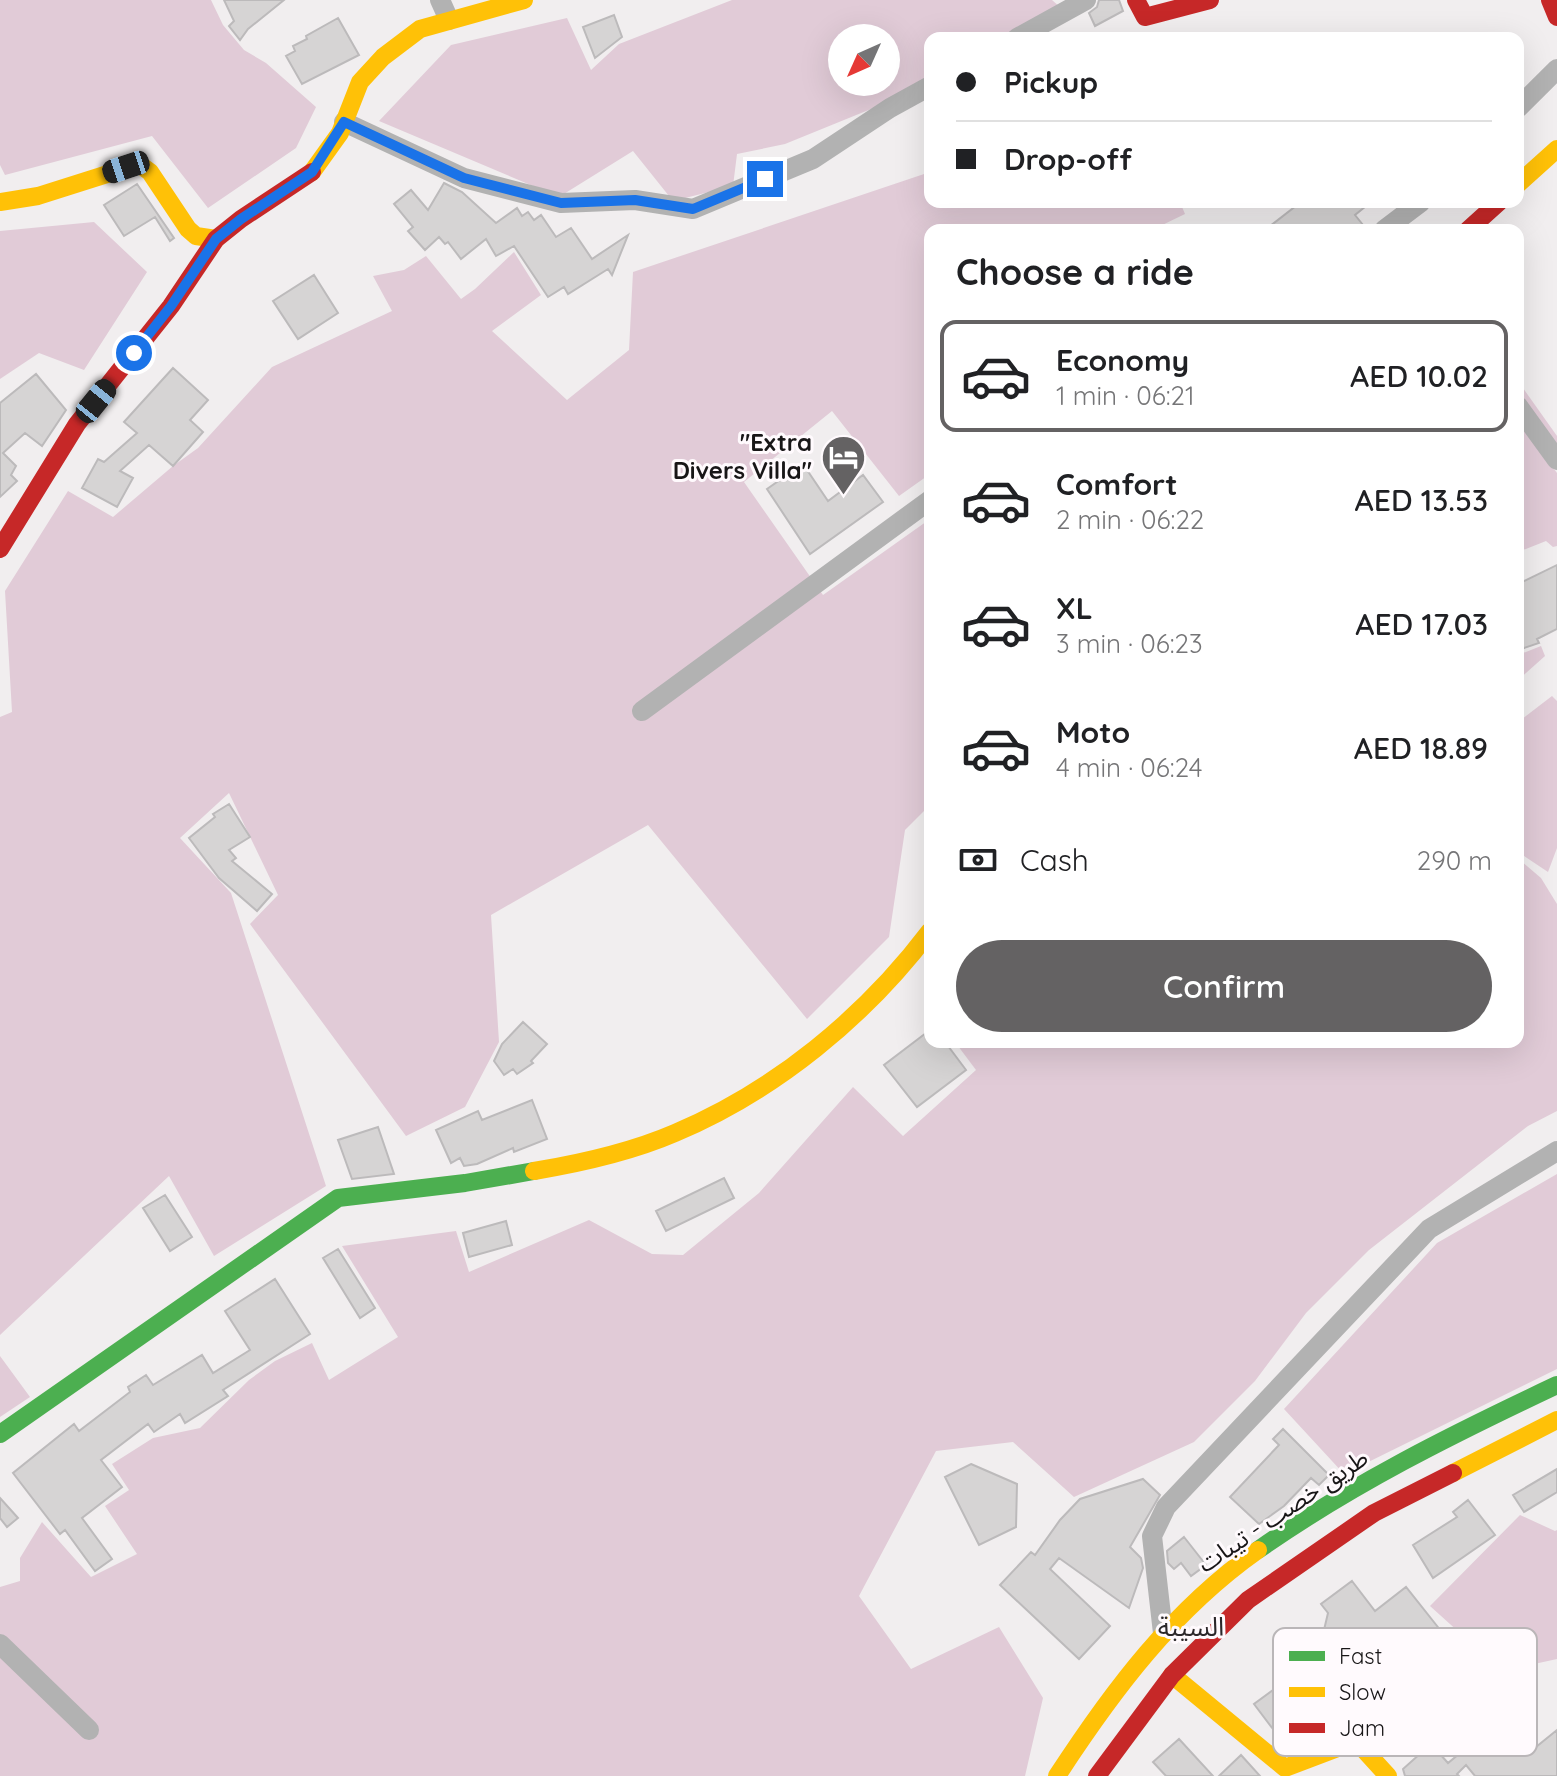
<!DOCTYPE html>
<html lang="en">
<head>
<meta charset="utf-8">
<style>
	:root { --surface:#fff; --page:#f2f2f2; --text:#202124; --muted:#757577; --line:#e0e0e0; --accent:#646263 }
	body { margin:0; font-family:Quicksand,"Noto Sans Arabic",sans-serif; background:var(--page); color:var(--text); height:100vh; display:flex; flex-direction:column; font-size:30px; white-space:nowrap }
	* { box-sizing:border-box; margin:0 }
	p { font-size:26px; color:var(--muted) }
	.icon { flex:none; width:44px; height:44px; fill:none; stroke:currentColor; stroke-width:2; stroke-linecap:round; stroke-linejoin:round }
	.map { position:relative; flex:1; overflow:hidden }
	.panel { position:absolute; left:924px; top:224px; width:600px; height:824px; display:flex; flex-direction:column; background:var(--surface); border-radius:16px; box-shadow:0 8px 32px #0002 }
	.panel>* { flex:none }
	.banner { position:absolute; left:924px; top:32px; width:600px; height:176px; border-radius:16px; box-shadow:0 8px 32px #0002; display:grid; align-content:center; height:176px; padding:0 32px; background:var(--surface) }
	.needle { width:52px; rotate:225deg }
	.tools { position:absolute; left:828px; top:24px; display:grid; gap:16px }
	.tools a { display:grid; place-items:center; width:72px; height:72px; border-radius:50%; background:var(--surface); box-shadow:0 8px 32px #0002; font-size:40px }
	.end { position:absolute; width:36px; height:36px; margin:-18px; border:10px solid #1a73e8; background:#fff; box-shadow:0 0 0 4px #fff }
	.from { border-radius:50% }
	.car { position:absolute; width:24px; height:48px; margin:-24px -12px; border-radius:10px; box-shadow:0 0 6px 2px #0007; background:linear-gradient(#222 24%,#8ab4d8 0 40%,#222 0 76%,#8ab4d8 0 86%,#222 0) }
	.banner b { display:flex; align-items:center; gap:28px; height:76px; font-size:30px }
	.banner b+b { border-top:2px solid var(--line) }
	.banner i { width:20px; height:20px; background:var(--text) }
	ul { padding:0; list-style:none }
	li { display:flex; align-items:center; gap:24px; height:112px; margin:0 16px 12px; padding:0 16px; border:4px solid transparent; border-radius:16px }
	li div { flex:1 }
	li b { display:block; font-size:30px }
	li em { font-style:normal; font-weight:600 }
	li.active { border-color:var(--accent) }
	li>.icon { width:72px; height:72px; stroke-width:1.5 }
	h2 { padding:0 32px; font-size:36px; line-height:96px }
	.pay { display:flex; align-items:center; gap:20px; height:88px; padding:0 32px; font-size:30px }
	.pay p { margin-inline-start:auto }
	.cta { display:flex; gap:16px; margin-top:auto; padding:16px 32px }
	.cta a { flex:1; height:92px; border-radius:48px; background:var(--accent); color:#fff; font-size:32px; font-weight:600; line-height:92px; text-align:center }
	.map>svg:first-child { display:block }
</style>
</head>
<body>
<div class="map">
<svg width="1557" height="1776" viewBox="0 0 1557 1776">
	<rect width="100%" height="100%" fill="#f1eeef"/>
	<path fill="#e1cbd7" fill-rule="evenodd" d="M0 0H211L223 25 244 50 266 63 316 107 296 148 208 208 152 136 5 175 0 165Z
		M732 0H1052L1061 8 1010 38H930V85L785 144 737 154 733 186 673 201 633 151 559 197 379 121 451 45 567 18 591 70 619 44ZM842 38H886V82H842Z
		M930 172V202H1180L1185 214 1152 230H930V474L899 496 832 411 744 482 823 595 930 519V805L905 830 889 937 807 1019 648 825 491 915 499 1042 465 1107 406 1136 250 924 278 895 229 793 180 838 231 893 326 1186 214 1256 169 1176 0 1335V717L12 712 5 591 68 491 113 517 173 466 198 448 272 367 392 311 373 276 404 270 426 256 461 299 475 289 514 252 541 295 492 331 567 400 629 350 633 272Z
		M94 222 147 272 84 370 39 353 0 379V231Z
		M1518 381 1557 436V458L1521 425 1557 473V546L1553 547 1546 541 1518 552Z
		M1541 646 1545 656 1518 680V655Z
		M1552 696 1557 701V848L1548 872 1518 852V722Z
		M1520 860 1541 878 1557 904V1111L1528 1126 1369 1250 1306 1313 1255 1381 1194 1442 1074 1497 1013 1442 936 1451 859 1596 911 1669 999 1627 1043 1698 1025 1776H0V1587L20 1581V1558L42 1522 91 1577 137 1554 105 1506 129 1490 112 1464 153 1438 200 1428 249 1380 275 1361 312 1343 329 1380 398 1337 342 1246 456 1231 469 1272 589 1220 652 1254 683 1255 759 1193 853 1087 903 1136 976 1070 955 1042H1518Z
		M1557 1174V1369L1344 1474 1284 1409 1437 1243Z
		M0 1356 30 1397 0 1417Z
		M1520 1515 1555 1531 1557 1530V1659L1502 1671 1430 1606Z"/>
	<path fill="#d6d4d4" stroke="#bcbabb" stroke-width="2" d="M224 0H284L248 29 240 40 229 26 234 21Z
		M1099 0H1119L1123 11 1095 26 1089 13 1097 7Z
		M614 15 622 37 595 58 583 27Z
		M338 18 359 55 302 84 286 56 295 51 293 46 307 39 306 36Z
		M444 183 462 192 496 223 517 208 522 216 528 212 534 220 541 215 556 237 571 228 592 259 628 235 612 275 608 269 568 294 564 287 548 297 514 246 496 256 486 239 461 259 448 242 445 244 439 237 425 250 408 231 413 227 394 204 411 190 428 210Z
		M137 184 174 238 170 241 155 217 124 236 104 205Z
		M1301 202H1371L1355 215 1367 230H1265Z
		M314 275 338 313 298 339 273 301Z
		M173 368 208 400 190 420 203 432 173 466 149 445 120 471 133 478 117 507 82 488 98 459 104 462 137 433 124 422Z
		M36 374 66 410 42 446 25 433 3 453 16 466 11 475 17 481 0 497V403Z
		M803 464 828 501 863 475 883 502 810 554 767 489Z
		M1557 565V629L1537 639 1539 643 1518 650V584Z
		M229 804 250 837 229 850 236 858 232 861 272 894 257 911 219 878 189 838 215 817 213 814Z
		M523 1022 547 1044 531 1061 533 1063 517 1074 513 1069 504 1075 494 1061 502 1044Z
		M930 1030V1042H945L966 1070 917 1107 884 1065Z
		M532 1100 547 1139 514 1152 513 1148 477 1164 464 1166 460 1158 451 1163 436 1130 478 1111 482 1120Z
		M378 1127 394 1174 352 1179 338 1140Z
		M724 1178 734 1198 666 1231 656 1211Z
		M165 1195 192 1237 170 1251 143 1208Z
		M506 1221 512 1245 469 1257 463 1233Z
		M338 1249 375 1308 360 1318 323 1258Z
		M275 1279 310 1334 223 1390 228 1396 185 1423 180 1414 154 1432 148 1424 101 1460 122 1487 82 1518 112 1559 95 1571 65 1530 60 1534 13 1473 74 1424 79 1431 130 1392 128 1387 146 1375 153 1385 202 1355 213 1373 250 1350 225 1311Z
		M1283 1429 1329 1475 1319 1485 1311 1478 1284 1506 1259 1524 1230 1497 1279 1445 1273 1439Z
		M971 1464 1017 1484 1016 1527 979 1545 945 1477Z
		M1557 1469V1492L1524 1512 1513 1495Z
		M1143 1479 1160 1495 1130 1547 1141 1558 1143 1568 1129 1608 1059 1558 1050 1569 1110 1626 1079 1659 1000 1585 1031 1552 1035 1555 1060 1520 1080 1499Z
		M0 1498 18 1518 7 1527 0 1518Z
		M1468 1500 1495 1535 1433 1578 1413 1545 1457 1517 1453 1512Z
		M1184 1537 1206 1565 1191 1576 1181 1563 1174 1569 1168 1563 1167 1551Z
		M1352 1581 1375 1611 1406 1587 1441 1631 1399 1665 1417 1686 1393 1706 1382 1693 1344 1728 1288 1749 1254 1704 1300 1670 1317 1692 1360 1652 1346 1635 1330 1636 1324 1630 1328 1613 1321 1604Z
		M1504 1717 1531 1751 1557 1730V1776H1475L1466 1765 1457 1774 1459 1776H1405L1403 1769 1431 1744 1448 1763Z
		M1179 1739 1213 1776H1166L1153 1762Z
		M1241 1755 1260 1776H1219Z"/>
	<g fill="none" stroke-linecap="round" stroke-linejoin="round">
		<path stroke="#b2b2b2" stroke-width="20" d="M440 0 449 20
			M1017 38 1086 0
			M1518 108 1557 69
			M344 122 464 178 561 203 635 200 693 209 813 159 890 108 930 86
			M1384 230 1421 202
			M1518 406 1557 460
			M642 711 930 500
			M1163 1633 1152 1536 1166 1507 1429 1229 1557 1151
			M0 1644 89 1730"/>
		<path stroke="#4caf50" stroke-width="18" d="M0 1434 338 1198 465 1183 534 1171
			M1258 1550C1352 1484 1453 1434 1557 1385"/>
		<path stroke="#ffc107" stroke-width="18" d="M312 172 340 133 360 82 383 57 420 29 524 0
			M1518 184 1557 149
			M0 202 38 196 139 164 150 172 188 229 196 236 216 239
			M534 1171C582 1163 631 1152 675 1133 775 1091 865 1017 930 931
			M1453 1473 1557 1420
			M1172 1675 1285 1768 1356 1741 1388 1776
			M1057 1776C1113 1690 1173 1610 1258 1550"/>
		<path stroke="#c62828" stroke-width="18" d="M1136 0 1145 17 1210 0
			M1550 0 1557 17
			M1468 230 1499 202
			M0 549 77 424 171 306 216 239 241 219 312 172
			M1097 1776 1172 1675 1248 1600 1374 1513 1453 1473"/>
	</g>
	<g fill="none" stroke-linecap="round" stroke-linejoin="round">
		<path stroke="#1a73e8" stroke-width="10" d="M134 353 171 306 216 239 241 219 312 172 344 122 464 178 561 203 635 200 693 209 765 179"/>
	</g>
	<defs>
		<symbol id="hotel-pin" viewBox="-11 -11 22 30"><path d="M0 17L-7.5 6A9.5 9.5 0 1 1 7.5 6Z" fill="#646263" stroke="#fffafd"/><path d="M-6-4.5h1.5V1H6V5H4.5V3h-9V5H-6ZM-4 0a1.8 1.8 0 1 1 3.6 0ZM.5 0V-2.5h3Q6-2.5 6 0Z" fill="#fff"/></symbol>
	</defs>
	<g fill-rule="evenodd">
		<use href="#hotel-pin" x="818" y="432" width="51" height="69"/>
	</g>
	<g text-anchor="middle" stroke-width="6" stroke-linejoin="round" paint-order="stroke">
		<g font-size="24" font-weight="bold" fill="#181617" stroke="#fffafd" text-anchor="end">
			<text x="812" y="451">"Extra<tspan x="812" dy="28">Divers Villa"</tspan></text>
		</g>
		<g font-size="24" fill="#181617" stroke="#fffafd">
			<text transform="translate(1283 1511) rotate(-34)" y="8">طريق خصب - تيبات</text>
		</g>
		<g font-size="26" fill="#2c282a" stroke="#fffafd">
			<text x="1191" y="1636">السيبة</text>
		</g>
	</g>
	<rect x="1273" y="1628" width="264" height="128" rx="12" fill="#fffafd" stroke="#bab6b8" stroke-width="2"/>
	<rect x="1289" y="1651" width="36" height="10" fill="#4caf50"/>
	<rect x="1289" y="1687" width="36" height="10" fill="#ffc107"/>
	<rect x="1289" y="1723" width="36" height="10" fill="#c62828"/>
	<g font-size="22" fill="#181617">
		<text x="1339" y="1664">Fast</text>
		<text x="1339" y="1700">Slow</text>
		<text x="1339" y="1736">Jam</text>
	</g>
</svg>
<div class="tools">
<a><svg class="needle" viewBox="-14 -14 28 28"><path d="M0-13l5 13h-10z" fill="#e53935"/><path d="M0 13l5-13h-10z" fill="#757577"/></svg></a>
</div>
<i class="end from" style="left:134px;top:353px"></i>
<i class="end" style="left:765px;top:179px"></i>
<i class="car" style="left:126px;top:167px;rotate:252deg"></i>
<i class="car" style="left:96px;top:401px;rotate:39deg"></i>
<div class="banner">
<b><i class="from"></i>Pickup</b>
<b><i></i>Drop-off</b>
</div>
<section class="panel">
<h2>Choose a ride</h2>
<ul>
<li class="active"><svg class="icon" aria-label="car" viewBox="0 0 24 24"><path d="M5 17H2v-5l4-1 3-4h7l3 4 3 1v5h-3M9 17h6M6 11h13"/><circle cx="7" cy="17" r="2"/><circle cx="17" cy="17" r="2"/></svg><div><b>Economy</b><p>1 min · 06:21</p></div><em>AED 10.02</em></li>
<li><svg class="icon" aria-label="car" viewBox="0 0 24 24"><path d="M5 17H2v-5l4-1 3-4h7l3 4 3 1v5h-3M9 17h6M6 11h13"/><circle cx="7" cy="17" r="2"/><circle cx="17" cy="17" r="2"/></svg><div><b>Comfort</b><p>2 min · 06:22</p></div><em>AED 13.53</em></li>
<li><svg class="icon" aria-label="car" viewBox="0 0 24 24"><path d="M5 17H2v-5l4-1 3-4h7l3 4 3 1v5h-3M9 17h6M6 11h13"/><circle cx="7" cy="17" r="2"/><circle cx="17" cy="17" r="2"/></svg><div><b>XL</b><p>3 min · 06:23</p></div><em>AED 17.03</em></li>
<li><svg class="icon" aria-label="car" viewBox="0 0 24 24"><path d="M5 17H2v-5l4-1 3-4h7l3 4 3 1v5h-3M9 17h6M6 11h13"/><circle cx="7" cy="17" r="2"/><circle cx="17" cy="17" r="2"/></svg><div><b>Moto</b><p>4 min · 06:24</p></div><em>AED 18.89</em></li>
</ul>
<div class="pay"><svg class="icon" aria-label="cash" viewBox="0 0 24 24"><path d="M3 7h18v10H3z"/><circle cx="12" cy="12" r="2"/></svg>Cash<p>290 m</p></div>
<div class="cta"><a>Confirm</a></div>
</section>
</div>
</body>
</html>
